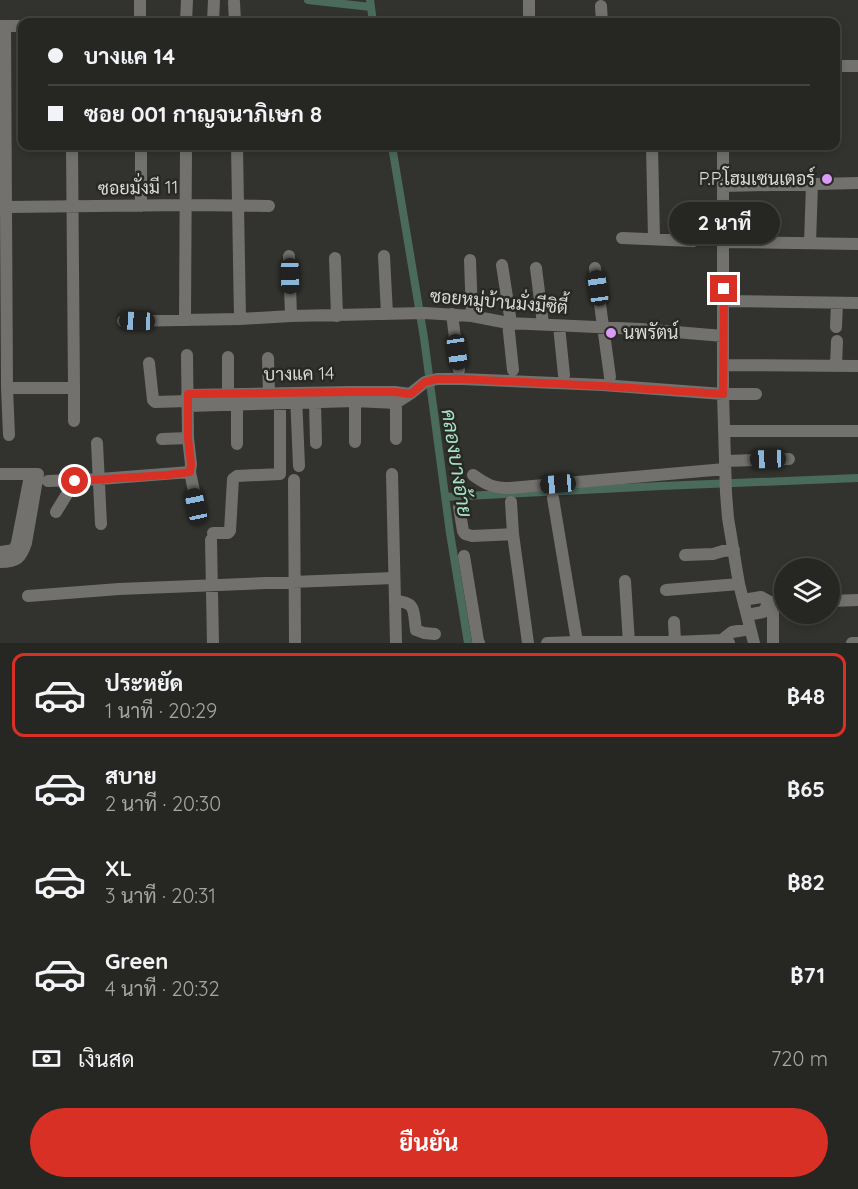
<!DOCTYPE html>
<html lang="th">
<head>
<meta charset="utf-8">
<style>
	:root { --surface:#262622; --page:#32322f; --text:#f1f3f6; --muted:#a4a5a5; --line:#424340; --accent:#d93025 }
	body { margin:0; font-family:Quicksand,Sarabun,sans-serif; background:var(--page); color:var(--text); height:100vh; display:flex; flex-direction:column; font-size:22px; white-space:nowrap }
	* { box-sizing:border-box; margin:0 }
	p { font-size:20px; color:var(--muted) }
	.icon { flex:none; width:33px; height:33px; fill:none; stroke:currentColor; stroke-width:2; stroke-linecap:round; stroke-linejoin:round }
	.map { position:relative; height:643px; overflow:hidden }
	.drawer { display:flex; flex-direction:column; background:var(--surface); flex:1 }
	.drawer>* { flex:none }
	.top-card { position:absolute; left:18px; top:18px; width:822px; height:132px; border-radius:12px; box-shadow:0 3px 9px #0003,0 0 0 2px var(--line); display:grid; align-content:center; height:132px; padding:0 30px; background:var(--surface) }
	.fabs { position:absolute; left:774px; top:558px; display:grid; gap:12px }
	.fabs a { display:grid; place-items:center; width:66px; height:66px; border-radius:50%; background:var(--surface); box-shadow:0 3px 9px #0003,0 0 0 2px var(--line); font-size:30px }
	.end { position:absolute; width:27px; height:27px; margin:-14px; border:8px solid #d93025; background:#fff; box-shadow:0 0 0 3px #fff }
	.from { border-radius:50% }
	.bubble { position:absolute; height:42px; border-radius:21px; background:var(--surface); box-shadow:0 3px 9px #0003,0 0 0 2px var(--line); font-size:20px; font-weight:700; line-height:42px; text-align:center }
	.car { position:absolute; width:18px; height:36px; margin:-18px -9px; border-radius:8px; box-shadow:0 0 4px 2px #0007; background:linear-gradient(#222 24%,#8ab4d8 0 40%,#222 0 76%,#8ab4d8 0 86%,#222 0) }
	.top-card b { display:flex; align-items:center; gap:21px; height:57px; font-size:22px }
	.top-card b+b { border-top:2px solid var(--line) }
	.top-card i { width:15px; height:15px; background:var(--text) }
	ul { padding:10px 0 0; list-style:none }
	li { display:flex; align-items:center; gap:18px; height:84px; margin:0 12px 9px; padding:0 18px; border:3px solid transparent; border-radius:12px }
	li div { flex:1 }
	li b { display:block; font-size:22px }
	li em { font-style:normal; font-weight:700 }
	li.current { border-color:var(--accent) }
	li>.icon { width:54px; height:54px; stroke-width:1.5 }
	.pay { display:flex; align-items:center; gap:15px; height:66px; padding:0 30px; font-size:22px }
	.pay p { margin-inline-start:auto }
	.button { display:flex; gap:12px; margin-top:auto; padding:12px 30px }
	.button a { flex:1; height:69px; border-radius:36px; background:var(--accent); color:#fff; font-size:24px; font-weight:700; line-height:69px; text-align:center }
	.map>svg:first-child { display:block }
</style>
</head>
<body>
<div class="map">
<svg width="858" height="643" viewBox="0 0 858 643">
	<rect width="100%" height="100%" fill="#32322e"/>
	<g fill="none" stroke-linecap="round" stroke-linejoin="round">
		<path stroke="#4a6b5c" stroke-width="8" d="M308 0 371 7
			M370 0 373 22
			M392 146 424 338 450 533 468 643
			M446 497 661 486 858 478"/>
		<path stroke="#72716d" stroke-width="12" d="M140 0V22
			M529 0V22
			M234 2 235 22
			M601 6 602 22
			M186 22 187 0
			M213 22 214 0
			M0 26H22
			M5 26 7 388 9 435
			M836 66H858
			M72 146 74 388
			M141 146V206
			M237 146 240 319
			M652 146 654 239
			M723 146V394L726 493 728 518 739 584 754 643
			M723 186 858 183
			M6 207 186 205 269 206
			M622 238 693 241
			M724 242 858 244
			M810 243 812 184
			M289 256 291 316
			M384 256 387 314
			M335 258 337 316
			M470 260 472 316
			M502 265 511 323
			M536 268 543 324
			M595 268 610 377
			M724 301 858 303
			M452 314 459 370
			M185 320 186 146
			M123 321 240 319 291 316 425 313 472 316 508 323 640 329 723 336
			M508 323 513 370
			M559 326 564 375
			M836 327 837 303
			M228 357V393
			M268 358 269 393
			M149 363 153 400 155 402 188 401
			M723 365 858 366
			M836 366 837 341
			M7 388H74V421
			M410 394 425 382 437 379H461L602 385 723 394H756
			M187 395 350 392H395L410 394 396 403 355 401 188 406
			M296 395 299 466
			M396 396V439
			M355 401V442
			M315 402 316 443
			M724 431H858
			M162 439 188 438
			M97 443 101 524
			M237 444V404
			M725 461 789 459
			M190 472 197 506
			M0 474H38L26 543C21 558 17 562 0 562
			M392 474 396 643
			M473 475C487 485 493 488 510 488L725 469
			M294 480 295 643
			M48 481 100 479 190 472 191 464 188 438 187 355
			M553 498 577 642
			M511 502 513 534
			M459 507 463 531 465 534 472 536 513 534 528 643
			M56 512 75 481
			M213 533H228L230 531 233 479 237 476 280 474V404
			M211 540 213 643
			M0 552 14 550 17 543 29 481V474
			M685 555 713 554 723 551 734 550
			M464 556 478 641 479 643
			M625 581 629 643
			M666 590 739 584
			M28 596 119 589 394 578
			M743 600 761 597 770 602 763 612 747 615
			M395 601C417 602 413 611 416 630L424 633 435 634
			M830 601 858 600
			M674 622 675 642
			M722 640 732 632 750 629
			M547 643 577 642H675L722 640 729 643
			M773 643V602
			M852 643H858"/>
	</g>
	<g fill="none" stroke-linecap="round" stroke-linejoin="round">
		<path stroke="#d93025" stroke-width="8" d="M75 481 167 475 190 472 191 464 188 438V394L350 392H395L411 394 425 382 437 379H461L602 386 723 394 724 289"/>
	</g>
	<g fill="#da9af6" stroke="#282825" stroke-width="2">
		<circle cx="827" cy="179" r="6"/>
		<circle cx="611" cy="333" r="6"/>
	</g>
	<g text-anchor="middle" stroke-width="5" stroke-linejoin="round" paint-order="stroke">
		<g font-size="18" fill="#dadad8" stroke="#282825" text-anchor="end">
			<text x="815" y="185">P.P.โฮมเซนเตอร์</text>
			<text x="623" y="339" text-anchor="start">นพรัตน์</text>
		</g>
		<g font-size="18" fill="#dadad8" stroke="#282825">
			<text transform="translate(138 188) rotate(-1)" y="6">ซอยมั่งมี 11</text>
			<text transform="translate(499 302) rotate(5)" y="6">ซอยหมู่บ้านมั่งมีซิตี้</text>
			<text transform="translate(299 374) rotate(-1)" y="6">บางแค 14</text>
		</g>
		<g font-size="20" font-style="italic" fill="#a6e4c6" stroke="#282825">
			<text transform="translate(457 463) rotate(81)" y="7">คลองบางอ้าย</text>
		</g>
	</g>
</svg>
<div class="fabs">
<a><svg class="icon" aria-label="layers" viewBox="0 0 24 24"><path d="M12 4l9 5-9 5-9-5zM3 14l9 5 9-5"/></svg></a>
</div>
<i class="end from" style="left:75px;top:481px"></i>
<i class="end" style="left:724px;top:289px"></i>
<div class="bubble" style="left:669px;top:202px;width:111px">2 นาที</div>
<i class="car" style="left:290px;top:276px;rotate:179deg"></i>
<i class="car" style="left:598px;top:288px;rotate:352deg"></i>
<i class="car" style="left:137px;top:321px;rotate:272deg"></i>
<i class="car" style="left:457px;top:352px;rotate:172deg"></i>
<i class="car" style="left:768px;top:459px;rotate:268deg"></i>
<i class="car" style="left:558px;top:484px;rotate:265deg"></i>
<i class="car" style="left:196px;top:506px;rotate:348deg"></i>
<div class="top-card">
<b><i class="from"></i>บางแค 14</b>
<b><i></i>ซอย 001 กาญจนาภิเษก 8</b>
</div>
</div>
<section class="drawer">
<ul>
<li class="current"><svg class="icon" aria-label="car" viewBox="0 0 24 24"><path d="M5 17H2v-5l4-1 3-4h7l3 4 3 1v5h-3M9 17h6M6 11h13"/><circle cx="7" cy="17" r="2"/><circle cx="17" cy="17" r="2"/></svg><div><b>ประหยัด</b><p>1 นาที · 20:29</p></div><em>฿48</em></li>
<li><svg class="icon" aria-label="car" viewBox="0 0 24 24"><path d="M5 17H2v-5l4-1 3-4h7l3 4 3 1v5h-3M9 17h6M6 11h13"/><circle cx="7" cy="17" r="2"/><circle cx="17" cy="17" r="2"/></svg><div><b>สบาย</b><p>2 นาที · 20:30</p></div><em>฿65</em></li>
<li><svg class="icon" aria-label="car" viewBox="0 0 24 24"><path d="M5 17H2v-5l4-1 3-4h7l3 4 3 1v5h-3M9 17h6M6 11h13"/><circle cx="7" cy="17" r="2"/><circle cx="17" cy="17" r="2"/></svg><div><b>XL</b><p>3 นาที · 20:31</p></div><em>฿82</em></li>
<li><svg class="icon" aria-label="car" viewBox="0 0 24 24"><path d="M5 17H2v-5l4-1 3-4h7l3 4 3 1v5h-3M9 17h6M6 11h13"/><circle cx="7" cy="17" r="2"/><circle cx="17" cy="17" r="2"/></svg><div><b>Green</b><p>4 นาที · 20:32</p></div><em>฿71</em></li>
</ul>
<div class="pay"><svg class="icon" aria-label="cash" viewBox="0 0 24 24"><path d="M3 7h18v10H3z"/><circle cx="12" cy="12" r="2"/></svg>เงินสด<p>720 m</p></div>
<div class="button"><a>ยืนยัน</a></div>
</section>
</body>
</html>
